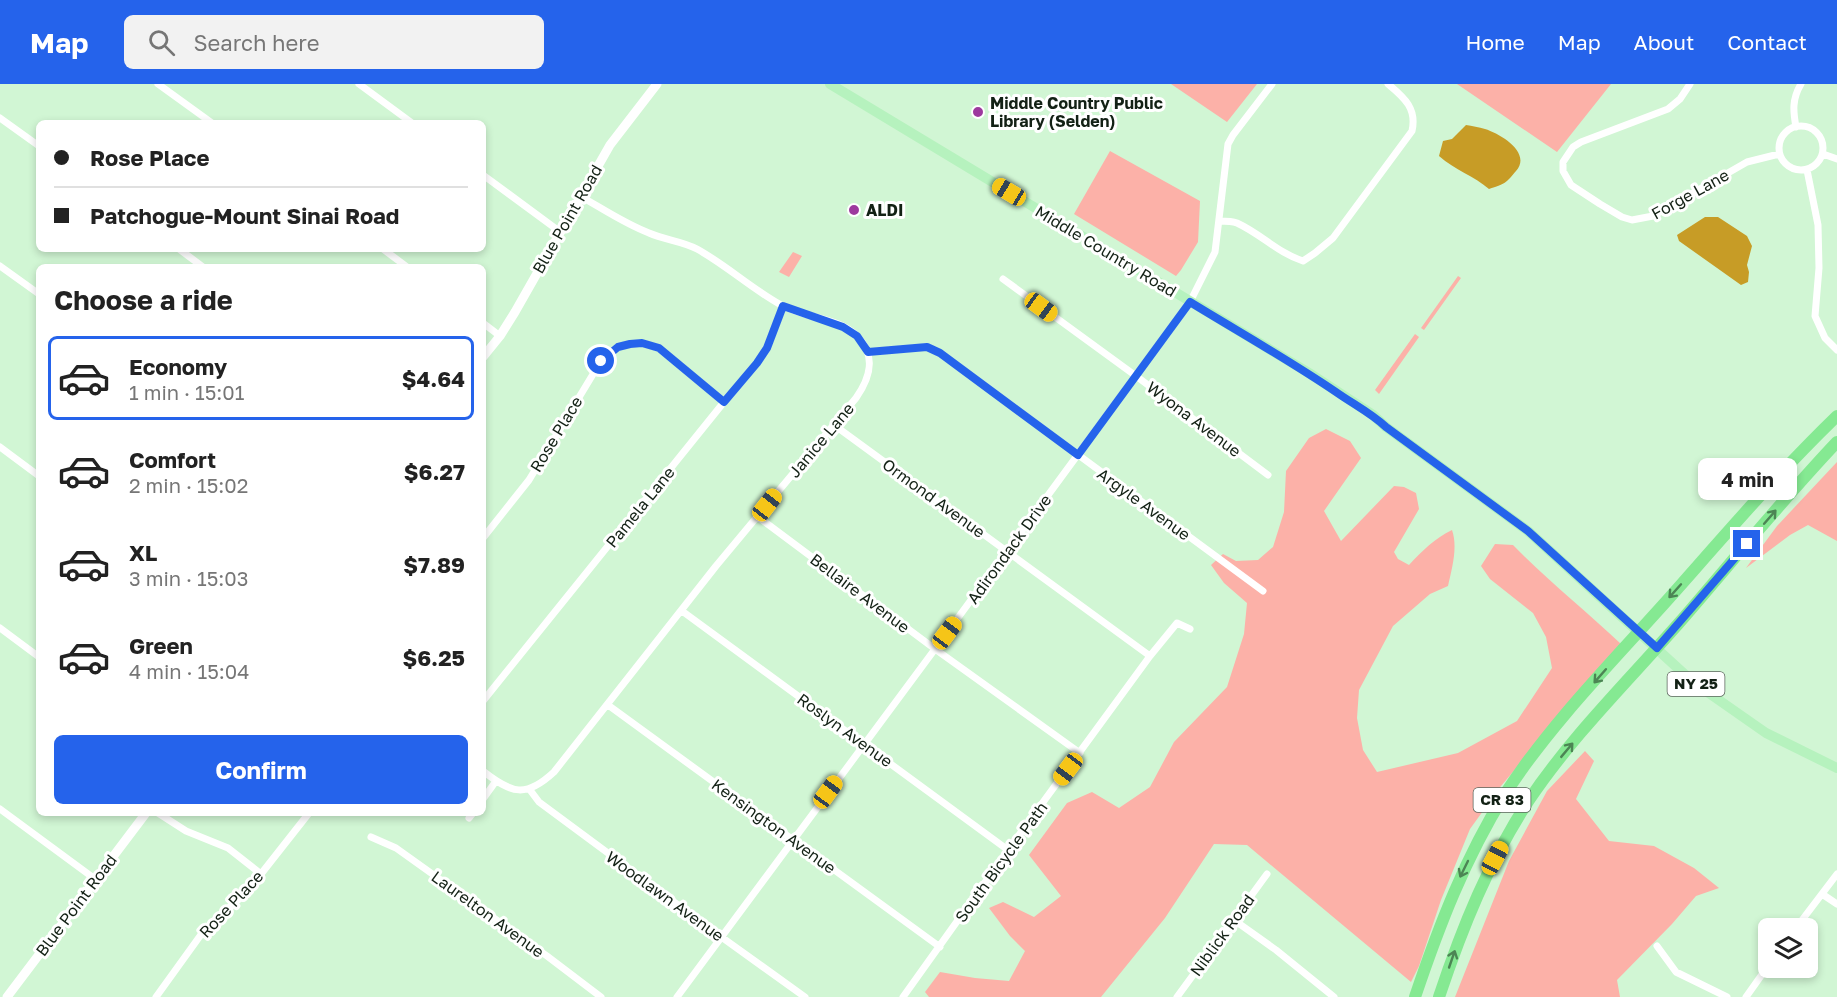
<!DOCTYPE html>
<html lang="en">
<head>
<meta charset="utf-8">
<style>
	:root { --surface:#fff; --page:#f2f2f2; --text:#222; --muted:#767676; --line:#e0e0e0; --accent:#2563eb }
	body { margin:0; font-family:"Golos Text",sans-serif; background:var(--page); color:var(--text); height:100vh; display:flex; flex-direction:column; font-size:22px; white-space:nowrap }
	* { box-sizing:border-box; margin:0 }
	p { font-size:20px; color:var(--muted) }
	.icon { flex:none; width:33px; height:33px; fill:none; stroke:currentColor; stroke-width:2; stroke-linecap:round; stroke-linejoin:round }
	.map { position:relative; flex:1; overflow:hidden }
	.panel { position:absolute; left:36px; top:180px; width:450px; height:552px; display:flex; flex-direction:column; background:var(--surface); border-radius:9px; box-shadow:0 3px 9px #0003 }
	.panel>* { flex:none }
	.top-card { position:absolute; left:36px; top:36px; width:450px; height:132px; border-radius:9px; box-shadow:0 3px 9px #0003; display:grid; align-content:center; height:132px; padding:0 18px; background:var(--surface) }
	.tools { position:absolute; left:1758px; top:834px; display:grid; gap:12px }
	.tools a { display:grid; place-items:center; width:60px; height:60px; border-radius:9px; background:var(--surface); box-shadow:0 3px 9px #0003; font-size:30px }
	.end { position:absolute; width:27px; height:27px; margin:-14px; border:8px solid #2563eb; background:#fff; box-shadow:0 0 0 3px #fff }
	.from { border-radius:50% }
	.bubble { position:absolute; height:42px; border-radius:9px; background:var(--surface); box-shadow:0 3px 9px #0003; font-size:20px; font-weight:700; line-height:42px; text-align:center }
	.car { position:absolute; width:18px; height:36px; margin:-18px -9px; border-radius:8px; box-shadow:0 0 4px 2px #0007; background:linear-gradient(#f5c518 24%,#345 0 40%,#f5c518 0 76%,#345 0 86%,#f5c518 0) }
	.top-card b { display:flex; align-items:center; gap:21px; height:57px; font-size:22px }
	.top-card b+b { border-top:2px solid var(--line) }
	.top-card i { width:15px; height:15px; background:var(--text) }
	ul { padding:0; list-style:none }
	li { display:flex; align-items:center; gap:18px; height:84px; margin:0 12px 9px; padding:0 6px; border:3px solid transparent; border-radius:9px }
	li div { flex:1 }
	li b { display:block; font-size:22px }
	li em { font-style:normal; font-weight:700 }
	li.active { border-color:var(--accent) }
	li>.icon { width:54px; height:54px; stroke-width:1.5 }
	h2 { padding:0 18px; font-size:27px; line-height:72px }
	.primary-button { display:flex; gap:12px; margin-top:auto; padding:12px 18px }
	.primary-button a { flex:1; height:69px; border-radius:9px; background:var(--accent); color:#fff; font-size:24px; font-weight:700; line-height:69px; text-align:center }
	header { display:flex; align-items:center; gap:36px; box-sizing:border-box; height:84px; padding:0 30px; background:var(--accent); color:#fff }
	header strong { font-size:28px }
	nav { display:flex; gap:33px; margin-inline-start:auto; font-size:21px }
	.search { width:420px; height:54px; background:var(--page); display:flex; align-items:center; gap:15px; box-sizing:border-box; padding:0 21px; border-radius:9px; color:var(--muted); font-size:22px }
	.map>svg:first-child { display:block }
</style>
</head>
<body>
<header>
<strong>Map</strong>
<div class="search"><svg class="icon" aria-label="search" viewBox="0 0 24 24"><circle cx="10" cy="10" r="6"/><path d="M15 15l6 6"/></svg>Search here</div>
<nav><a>Home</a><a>Map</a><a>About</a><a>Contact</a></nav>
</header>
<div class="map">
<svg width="1837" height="913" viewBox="0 0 1837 913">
	<rect width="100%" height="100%" fill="#d1f6d4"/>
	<path fill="#fcb1a8" d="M1171 0H1257L1227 38Z
		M1457 0H1611L1557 68Z
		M1110 67 1200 117 1198 158 1181 186 1176 192 1074 130Z
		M793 168 802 172 789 193 779 188Z
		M1458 192 1461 194 1424 246 1421 244Z
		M1415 250 1419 253 1379 310 1375 306Z
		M1326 345 1350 357 1361 374 1324 427 1341 457 1394 402 1404 403 1416 409 1419 425 1394 468 1398 475 1409 481C1422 467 1435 454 1452 446 1458 463 1452 484 1448 502L1430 510 1393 542 1359 606 1357 634 1363 666 1377 688 1458 669 1517 637 1552 584 1546 553 1533 529 1490 495 1481 482 1495 460 1513 461C1547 496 1585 526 1621 560L1501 702 1470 745 1441 816 1419 882 1411 898 1247 761 1214 760 1165 834 1101 913H929L925 908 940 888 975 894 1009 897 1025 867 1010 852 989 824 1003 818 1034 833 1061 812 1029 771 1067 719 1092 708 1119 724 1150 703 1174 658 1227 603 1244 550 1247 519 1224 499 1211 481 1223 470 1236 477 1258 476 1273 463 1284 428 1286 387 1309 354Z
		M1837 378V457L1808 441 1790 451 1746 484 1777 442Z
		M1585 667 1594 677 1576 715 1609 757 1654 762 1694 784 1719 804 1696 812 1672 840 1617 896 1620 913H1455L1509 777 1547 707Z"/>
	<path fill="#c79c26" d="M1466 41C1472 42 1479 43 1485 45 1501 50 1532 69 1516 87 1506 99 1505 100 1489 105 1474 92 1455 86 1439 72L1443 57 1452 55Z
		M1705 133H1718L1747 152 1752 162 1747 181 1749 188 1748 198 1741 201 1679 157 1677 151Z"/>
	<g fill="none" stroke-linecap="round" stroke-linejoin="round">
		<path stroke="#fff" stroke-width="7" d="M158 0 212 39
			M359 0 412 39
			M1690 0 1680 15 1668 25 1581 58 1573 63 1563 78V87L1571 101 1600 120 1622 133 1632 136 1653 132 1747 78 1779 70
			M0 34 39 62
			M1779 64a22 22 0 1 1 44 0a22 22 0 1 1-44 0Z
			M1796 43C1793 27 1792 15 1801 0
			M1823 70 1837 75
			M1807 86 1818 141 1819 184 1815 232 1825 254 1837 266
			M483 91 559 147
			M1219 137C1225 137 1232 137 1237 139 1261 150 1278 169 1303 177L1315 169 1333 154 1412 47C1417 25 1405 14 1388 0
			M179 165 203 183
			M383 165 407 183
			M0 182 39 210
			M1003 195 1136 292 1268 391
			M483 239 500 252
			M868 268 927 263 940 269 1263 507
			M834 341 1150 572
			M0 363 39 392
			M758 433 935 565 1080 669
			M483 454 529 396 601 277 618 263 630 260 642 259 659 264 724 318
			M682 527 1008 766
			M0 544 39 573
			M483 617 724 318 757 279 767 264 783 222
			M608 621 940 863
			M483 687C512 710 526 714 554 688L716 482 856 314C870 294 877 272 857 252 838 233 804 234 781 221 752 205 726 181 697 165 682 157 665 156 649 149 625 140 603 125 580 112
			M530 706 539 718 720 852 805 913
			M483 715 496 697
			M0 725 95 795
			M158 729 186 747 228 764 261 790
			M469 734 473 729
			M371 753 396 764 547 872 601 913
			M1822 810 1837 820
			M1234 836 1276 866 1334 913
			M1796 844 1837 790
			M1657 862 1676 888 1727 913
			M156 913 200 852 214 837 239 815 261 790 309 729
			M677 913 935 565 1190 218 1215 168 1228 60 1233 51 1272 0
			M903 913 1008 766 1150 572 1177 539 1190 545
			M1177 913 1267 790
			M1746 913 1768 882"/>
		<path stroke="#fff" stroke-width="9" d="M483 273 500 252 515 228 610 61 657 0
			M7 913 146 729"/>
		<path stroke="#b6f2be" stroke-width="10" d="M830 0 1309 289 1373 331 1386 343 1528 447 1693 598 1766 649 1837 684"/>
		<path stroke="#85e992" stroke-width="12" d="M1415 913C1439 842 1465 774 1505 710 1551 639 1615 575 1671 512 1725 451 1778 389 1837 332
			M1439 913C1462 844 1489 777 1529 716 1572 652 1628 597 1679 539 1731 479 1782 416 1837 358"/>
	</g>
	<defs><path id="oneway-shaft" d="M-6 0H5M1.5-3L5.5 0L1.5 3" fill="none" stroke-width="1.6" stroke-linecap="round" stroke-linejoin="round" transform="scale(1.5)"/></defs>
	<g stroke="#4c8554">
		<use href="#oneway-shaft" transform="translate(1770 433) rotate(-49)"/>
		<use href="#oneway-shaft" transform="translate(1675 507) rotate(132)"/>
		<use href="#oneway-shaft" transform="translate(1600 592) rotate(131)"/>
		<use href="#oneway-shaft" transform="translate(1567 666) rotate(-50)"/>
		<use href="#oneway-shaft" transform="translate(1464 785) rotate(116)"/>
		<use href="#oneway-shaft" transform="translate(1452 875) rotate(-71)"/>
	</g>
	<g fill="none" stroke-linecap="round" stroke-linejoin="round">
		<path stroke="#2563eb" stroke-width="8" d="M601 277 618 263 630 260 642 259 659 264 724 318 757 279 767 264 783 222 843 243 857 252 868 268 927 263 940 269 1078 371 1190 218C1239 248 1289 276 1336 308 1353 320 1371 329 1386 343L1528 447 1657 564 1747 460"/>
	</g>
	<g fill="#9d399e" stroke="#fff" stroke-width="2">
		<circle cx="978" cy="28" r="6"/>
		<circle cx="854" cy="126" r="6"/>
	</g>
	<g text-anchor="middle" stroke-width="6" stroke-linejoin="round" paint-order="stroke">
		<g fill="#fff" stroke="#5a645b" stroke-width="1.5">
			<rect x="1667.5" y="588" width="57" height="24" rx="4.5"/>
			<rect x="1473.5" y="704" width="57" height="24" rx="4.5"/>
		</g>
		<g font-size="15" font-weight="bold" fill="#132115">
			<text x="1696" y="605">NY 25</text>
			<text x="1502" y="721">CR 83</text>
		</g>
		<g font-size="16" font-weight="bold" fill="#132115" stroke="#fff" text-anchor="start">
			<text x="990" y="25">Middle Country Public<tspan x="990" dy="18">Library (Selden)</tspan></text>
			<text x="866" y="132">ALDI</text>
		</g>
		<g font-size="16" fill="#132115" stroke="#fff">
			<text transform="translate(1690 110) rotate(-29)" y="6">Forge Lane</text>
			<text transform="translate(567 135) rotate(-60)" y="6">Blue Point Road</text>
			<text transform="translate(1106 167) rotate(31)" y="6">Middle Country Road</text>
			<text transform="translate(1194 335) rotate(37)" y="6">Wyona Avenue</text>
			<text transform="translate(556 350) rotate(-59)" y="6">Rose Place</text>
			<text transform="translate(821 356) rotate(-50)" y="6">Janice Lane</text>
			<text transform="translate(934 414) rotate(36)" y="6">Ormond Avenue</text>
			<text transform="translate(1144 420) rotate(36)" y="6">Argyle Avenue</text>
			<text transform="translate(640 423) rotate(-51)" y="6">Pamela Lane</text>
			<text transform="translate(1009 465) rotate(-54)" y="6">Adirondack Drive</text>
			<text transform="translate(860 509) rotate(37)" y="6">Bellaire Avenue</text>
			<text transform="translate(845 646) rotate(36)" y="6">Roslyn Avenue</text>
			<text transform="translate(774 742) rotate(36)" y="6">Kensington Avenue</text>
			<text transform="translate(1001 778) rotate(-54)" y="6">South Bicycle Path</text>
			<text transform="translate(665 812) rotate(36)" y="6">Woodlawn Avenue</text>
			<text transform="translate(231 820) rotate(-47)" y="6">Rose Place</text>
			<text transform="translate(76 821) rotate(-53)" y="6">Blue Point Road</text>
			<text transform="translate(488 830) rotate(36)" y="6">Laurelton Avenue</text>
			<text transform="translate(1222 851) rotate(-54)" y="6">Niblick Road</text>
		</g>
	</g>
</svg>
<div class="tools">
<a><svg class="icon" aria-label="layers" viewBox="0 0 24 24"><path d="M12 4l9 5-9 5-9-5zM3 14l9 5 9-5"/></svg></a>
</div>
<i class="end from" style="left:601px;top:277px"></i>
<i class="end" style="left:1747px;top:460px"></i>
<div class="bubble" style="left:1698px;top:374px;width:99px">4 min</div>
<i class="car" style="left:1009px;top:108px;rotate:301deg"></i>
<i class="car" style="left:1041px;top:223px;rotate:126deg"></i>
<i class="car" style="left:767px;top:421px;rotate:38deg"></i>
<i class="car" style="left:947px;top:549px;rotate:37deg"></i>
<i class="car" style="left:1068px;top:685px;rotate:217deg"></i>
<i class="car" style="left:828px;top:708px;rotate:36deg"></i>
<i class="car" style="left:1495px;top:774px;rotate:28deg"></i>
<div class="top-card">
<b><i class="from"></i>Rose Place</b>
<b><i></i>Patchogue-Mount Sinai Road</b>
</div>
<section class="panel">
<h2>Choose a ride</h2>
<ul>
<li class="active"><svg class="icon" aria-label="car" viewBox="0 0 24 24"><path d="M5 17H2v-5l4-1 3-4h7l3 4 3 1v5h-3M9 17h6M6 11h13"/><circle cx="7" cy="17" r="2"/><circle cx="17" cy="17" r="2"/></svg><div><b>Economy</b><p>1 min · 15:01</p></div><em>$4.64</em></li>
<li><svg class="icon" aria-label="car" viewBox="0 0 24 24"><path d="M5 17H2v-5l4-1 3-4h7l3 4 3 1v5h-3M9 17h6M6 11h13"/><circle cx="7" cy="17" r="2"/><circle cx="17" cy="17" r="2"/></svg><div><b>Comfort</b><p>2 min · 15:02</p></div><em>$6.27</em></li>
<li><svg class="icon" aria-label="car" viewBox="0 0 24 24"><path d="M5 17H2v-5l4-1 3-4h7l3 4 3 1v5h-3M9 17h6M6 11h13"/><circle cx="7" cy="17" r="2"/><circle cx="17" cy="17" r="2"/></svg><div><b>XL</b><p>3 min · 15:03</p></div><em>$7.89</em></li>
<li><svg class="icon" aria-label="car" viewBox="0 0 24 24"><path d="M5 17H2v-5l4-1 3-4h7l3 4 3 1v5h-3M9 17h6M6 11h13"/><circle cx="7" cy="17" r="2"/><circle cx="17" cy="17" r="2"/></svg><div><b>Green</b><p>4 min · 15:04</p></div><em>$6.25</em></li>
</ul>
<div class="primary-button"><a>Confirm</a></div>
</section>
</div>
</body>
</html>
